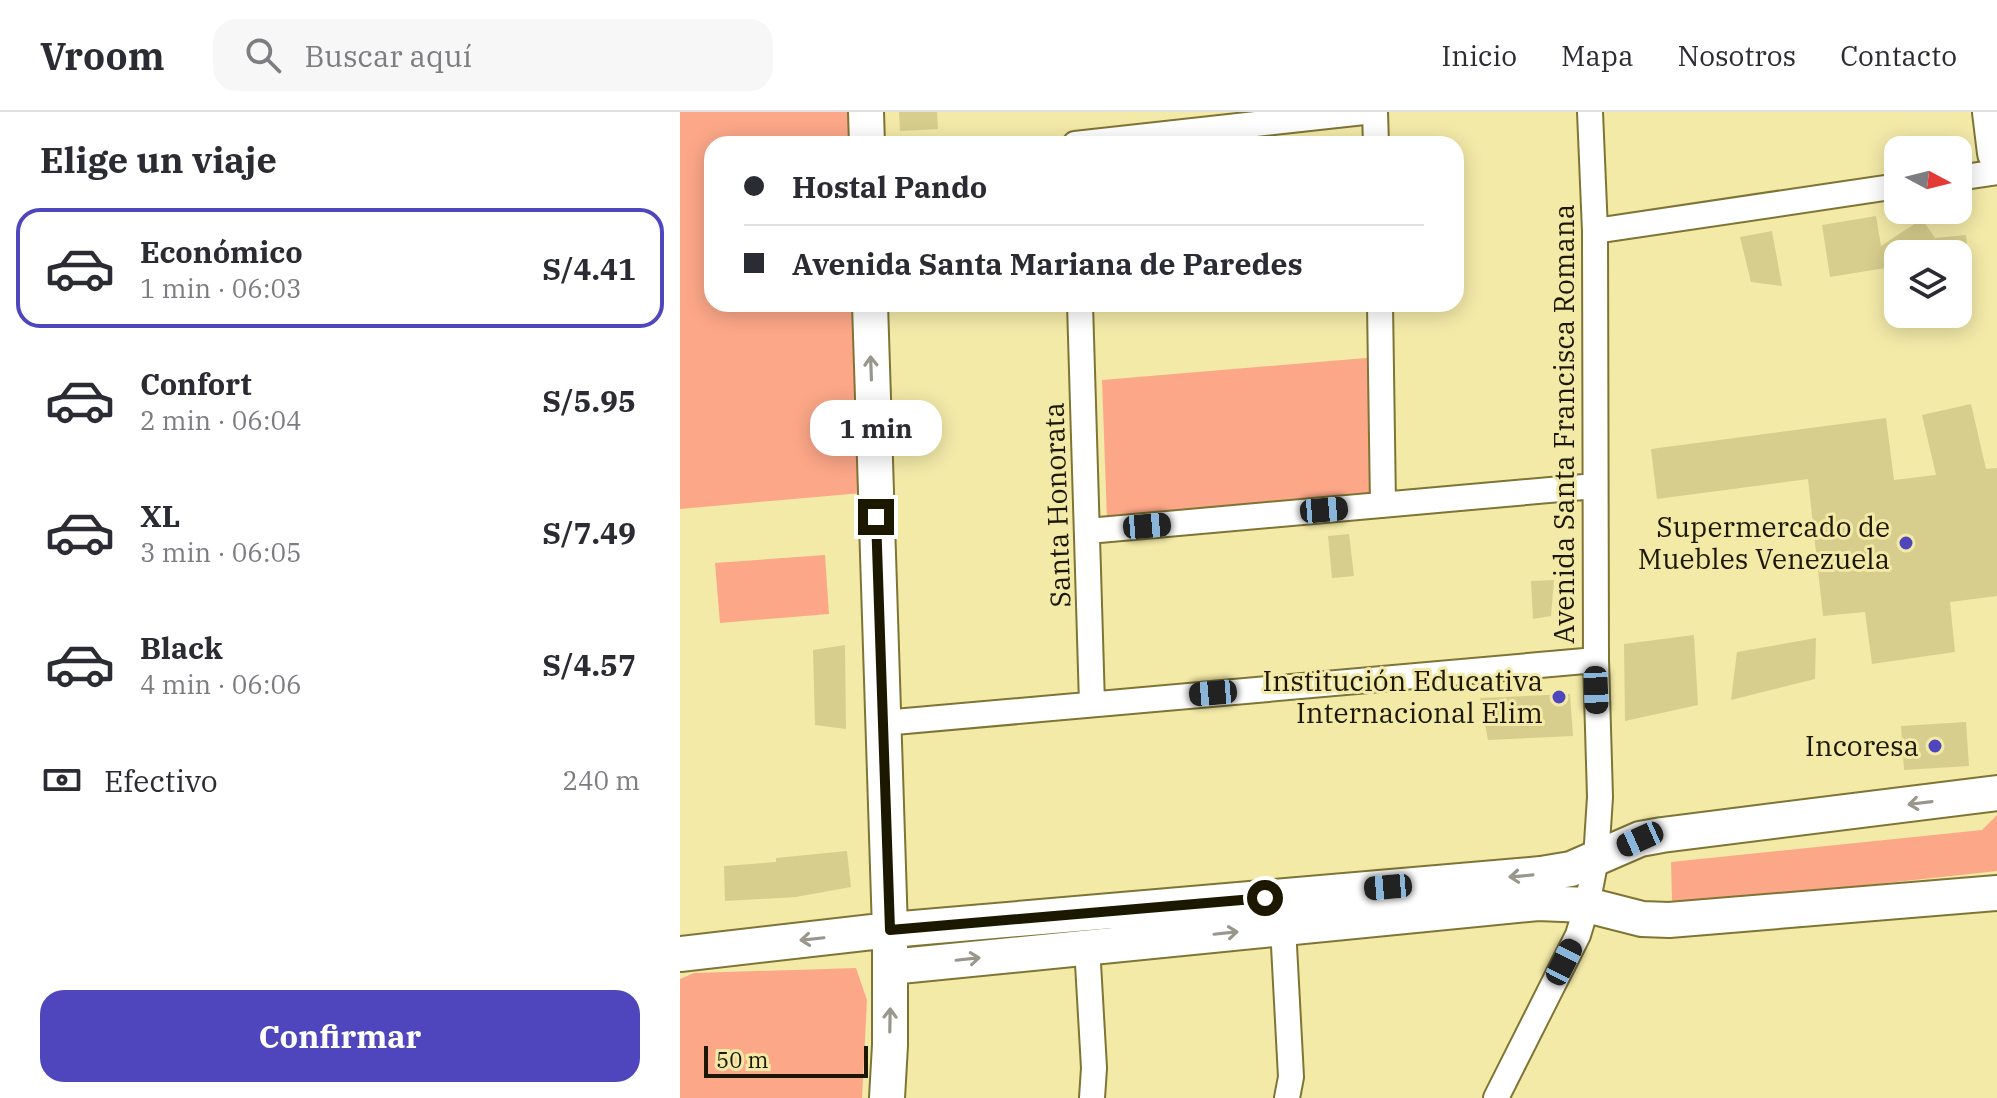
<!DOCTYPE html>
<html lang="es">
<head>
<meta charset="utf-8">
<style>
	:root { --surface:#fff; --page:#f7f7f7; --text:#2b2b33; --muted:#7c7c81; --line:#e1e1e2; --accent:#4f45bc }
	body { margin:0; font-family:"IBM Plex Serif",serif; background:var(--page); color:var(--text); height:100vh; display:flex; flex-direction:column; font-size:30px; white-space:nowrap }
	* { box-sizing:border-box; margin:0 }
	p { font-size:26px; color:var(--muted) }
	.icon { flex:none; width:44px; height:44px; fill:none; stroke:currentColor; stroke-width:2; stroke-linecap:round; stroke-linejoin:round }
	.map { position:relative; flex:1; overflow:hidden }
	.drawer { display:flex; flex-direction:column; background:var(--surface); width:680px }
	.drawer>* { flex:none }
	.top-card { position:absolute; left:24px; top:24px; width:760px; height:176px; border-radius:24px; box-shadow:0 4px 20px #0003; display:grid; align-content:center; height:176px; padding:0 40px; background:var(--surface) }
	.needle { width:52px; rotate:97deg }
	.buttons { position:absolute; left:1204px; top:24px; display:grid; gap:16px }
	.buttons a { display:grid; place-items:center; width:88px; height:88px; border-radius:16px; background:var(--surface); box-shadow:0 4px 20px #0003; font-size:40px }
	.scale { position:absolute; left:24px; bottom:20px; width:164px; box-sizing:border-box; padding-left:8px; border:4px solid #1c1800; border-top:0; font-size:22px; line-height:28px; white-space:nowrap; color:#1c1800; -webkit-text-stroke:6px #f3eaa8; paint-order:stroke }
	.end { position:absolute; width:36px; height:36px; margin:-18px; border:10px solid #1c1800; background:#fff; box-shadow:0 0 0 4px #fff }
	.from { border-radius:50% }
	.bubble { position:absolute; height:56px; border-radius:24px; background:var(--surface); box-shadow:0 4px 20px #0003; font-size:26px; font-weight:800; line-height:56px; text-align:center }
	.car { position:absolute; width:24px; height:48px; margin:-24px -12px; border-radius:10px; box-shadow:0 0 6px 2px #0007; background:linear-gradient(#222 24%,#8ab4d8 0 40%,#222 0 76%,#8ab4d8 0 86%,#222 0) }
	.top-card b { display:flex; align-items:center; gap:28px; height:76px; font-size:30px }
	.top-card b+b { border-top:2px solid var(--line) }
	.top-card i { width:20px; height:20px; background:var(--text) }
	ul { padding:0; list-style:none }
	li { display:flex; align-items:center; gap:24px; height:120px; margin:0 16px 12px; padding:0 24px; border:4px solid transparent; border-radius:24px }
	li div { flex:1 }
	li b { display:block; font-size:30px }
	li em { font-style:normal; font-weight:800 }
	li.on { border-color:var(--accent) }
	li>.icon { width:72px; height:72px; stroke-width:1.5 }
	h2 { padding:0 40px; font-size:36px; line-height:96px }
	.pay { display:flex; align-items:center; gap:20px; height:88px; padding:0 40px; font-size:30px }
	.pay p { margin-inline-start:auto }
	.primary-button { display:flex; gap:16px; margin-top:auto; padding:16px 40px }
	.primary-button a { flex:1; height:92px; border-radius:24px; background:var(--accent); color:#fff; font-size:32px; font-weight:800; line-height:92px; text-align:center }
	header { display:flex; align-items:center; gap:48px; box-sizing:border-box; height:112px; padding:0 40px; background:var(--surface); border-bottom:2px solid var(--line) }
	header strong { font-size:38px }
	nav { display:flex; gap:44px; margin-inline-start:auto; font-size:28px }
	.search { width:560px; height:72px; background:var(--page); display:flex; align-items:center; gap:20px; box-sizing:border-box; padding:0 28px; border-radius:24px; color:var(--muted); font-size:30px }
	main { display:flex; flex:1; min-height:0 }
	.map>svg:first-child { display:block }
</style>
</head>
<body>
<header>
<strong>Vroom</strong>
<div class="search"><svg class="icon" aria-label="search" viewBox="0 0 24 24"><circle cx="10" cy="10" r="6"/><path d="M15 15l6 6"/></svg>Buscar aquí</div>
<nav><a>Inicio</a><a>Mapa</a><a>Nosotros</a><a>Contacto</a></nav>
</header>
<main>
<section class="drawer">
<h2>Elige un viaje</h2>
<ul>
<li class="on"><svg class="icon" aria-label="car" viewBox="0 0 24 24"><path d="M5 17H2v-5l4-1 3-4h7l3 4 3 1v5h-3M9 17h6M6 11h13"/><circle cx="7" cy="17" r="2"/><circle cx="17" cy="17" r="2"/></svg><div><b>Económico</b><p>1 min · 06:03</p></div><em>S/4.41</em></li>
<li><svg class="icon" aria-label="car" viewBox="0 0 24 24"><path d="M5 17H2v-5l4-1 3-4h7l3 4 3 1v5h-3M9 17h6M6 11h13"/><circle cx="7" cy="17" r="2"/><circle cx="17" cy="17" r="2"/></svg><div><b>Confort</b><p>2 min · 06:04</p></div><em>S/5.95</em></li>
<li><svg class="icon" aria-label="car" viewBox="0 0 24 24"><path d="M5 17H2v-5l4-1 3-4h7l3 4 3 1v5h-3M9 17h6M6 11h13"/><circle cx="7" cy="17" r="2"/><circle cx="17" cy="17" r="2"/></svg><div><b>XL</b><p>3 min · 06:05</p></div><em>S/7.49</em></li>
<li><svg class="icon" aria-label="car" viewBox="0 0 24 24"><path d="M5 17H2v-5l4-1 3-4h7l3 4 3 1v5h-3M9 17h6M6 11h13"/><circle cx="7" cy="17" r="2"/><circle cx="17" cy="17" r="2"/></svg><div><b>Black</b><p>4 min · 06:06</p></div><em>S/4.57</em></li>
</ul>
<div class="pay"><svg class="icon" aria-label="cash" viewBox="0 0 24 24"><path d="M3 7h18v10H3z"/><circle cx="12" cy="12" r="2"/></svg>Efectivo<p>240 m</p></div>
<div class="primary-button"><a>Confirmar</a></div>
</section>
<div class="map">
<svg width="1317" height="986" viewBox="0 0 1317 986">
	<rect width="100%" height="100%" fill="#f3eaa8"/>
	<path fill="#fca788" d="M0 0H173L174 32H32V192H178L182 381 0 397Z
		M698 245 696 383 427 407 422 268Z
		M145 443 149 502 40 511 35 451Z
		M1317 703V759L1003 793 992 790 991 750 1302 718Z
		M176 856 187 888 182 986H0V867L14 861Z"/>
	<path fill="#d7ce8d" d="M219 0H257L258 17 220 19Z
		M1196 104 1201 134 1242 107 1255 126 1286 123 1288 142H1218V154L1150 165 1142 113Z
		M1092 119 1102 174 1071 170 1060 125Z
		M1291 292 1306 357 1317 356V484L1270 490 1275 540 1192 552 1185 500 1143 504 1128 367 977 387 971 337 1206 306 1214 368 1256 363 1242 303Z
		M669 422 674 464 652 466 648 424Z
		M874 468 871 504 853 507 851 469Z
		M1014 523 1018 593 945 609 944 532Z
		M1136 526 1135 567 1051 588 1057 540Z
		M165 533 166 617 135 613 133 538Z
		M890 582 893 624 808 628 800 586Z
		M1286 610 1289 654 1224 658 1221 614Z
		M167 739 171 775 116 785 45 789 44 754 96 750V746Z"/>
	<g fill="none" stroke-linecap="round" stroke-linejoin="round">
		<defs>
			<path id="minor" d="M695 0 696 32
				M395 32 684 0
				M1278 66 1317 60
				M915 119 1218 74
				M400 192 412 592
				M700 192 703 393
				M408 419 915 374
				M203 611 916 548
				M603 815 611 965 607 986
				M407 834 414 956 412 986
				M816 986 898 823 907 793 916 747 920 685 916 548 915 119 910 0"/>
			<path id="secondary" d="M186 0 187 32
				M190 192 210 818V933L207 986
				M0 842 210 818 861 762 891 757 960 727 982 723 1317 681
				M210 855 858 791 907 793 962 807 989 808 1317 781"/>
			<path id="primary" d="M1312 0 1317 41"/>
		</defs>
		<use href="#minor" stroke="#7e7535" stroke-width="28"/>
		<use href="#secondary" stroke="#7e7535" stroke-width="38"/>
		<use href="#primary" stroke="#7e7535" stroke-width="42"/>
		<use href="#minor" stroke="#fff" stroke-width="24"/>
		<use href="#secondary" stroke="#fff" stroke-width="34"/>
		<use href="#primary" stroke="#fff" stroke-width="38"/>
	</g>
	<defs><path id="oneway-shaft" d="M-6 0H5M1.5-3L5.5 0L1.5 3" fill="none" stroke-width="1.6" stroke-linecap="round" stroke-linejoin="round" transform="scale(2)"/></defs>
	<g stroke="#99978c">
		<use href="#oneway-shaft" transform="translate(191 256) rotate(-92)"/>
		<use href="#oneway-shaft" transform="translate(1240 691) rotate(173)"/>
		<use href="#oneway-shaft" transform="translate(841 764) rotate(175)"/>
		<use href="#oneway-shaft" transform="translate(546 821) rotate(-6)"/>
		<use href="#oneway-shaft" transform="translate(132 827) rotate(174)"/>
		<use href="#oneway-shaft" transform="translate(288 847) rotate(-6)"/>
		<use href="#oneway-shaft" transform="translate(210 908) rotate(-89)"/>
	</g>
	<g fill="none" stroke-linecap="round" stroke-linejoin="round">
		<path stroke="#1c1800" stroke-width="10" d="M196 405 210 818 585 786"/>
	</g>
	<g fill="#4f45bc" stroke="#f3eaa8" stroke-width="3">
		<circle cx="1226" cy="431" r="8"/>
		<circle cx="879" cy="585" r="8"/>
		<circle cx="1255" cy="634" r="8"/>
	</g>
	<g text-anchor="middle" stroke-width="6" stroke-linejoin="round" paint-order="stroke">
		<g font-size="28" fill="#1c1800" stroke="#f3eaa8">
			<text transform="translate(884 312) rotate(-90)" y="10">Avenida Santa Francisca Romana</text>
			<text transform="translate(377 393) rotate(-92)" y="10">Santa Honorata</text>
		</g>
		<g font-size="28" fill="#1c1800" stroke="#f3eaa8" text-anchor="end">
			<text x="1210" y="425">Supermercado de<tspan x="1210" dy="32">Muebles Venezuela</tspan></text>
			<text x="863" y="579">Institución Educativa<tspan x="863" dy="32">Internacional Elim</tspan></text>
			<text x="1239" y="644">Incoresa</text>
		</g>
	</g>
</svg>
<div class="buttons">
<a><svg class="needle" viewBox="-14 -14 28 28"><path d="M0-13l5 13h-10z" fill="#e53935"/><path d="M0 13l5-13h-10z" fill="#7c7c81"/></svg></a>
<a><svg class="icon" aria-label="layers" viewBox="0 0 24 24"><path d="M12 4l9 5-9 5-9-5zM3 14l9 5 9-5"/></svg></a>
</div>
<div class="scale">50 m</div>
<i class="end from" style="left:585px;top:786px"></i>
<i class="end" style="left:196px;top:405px"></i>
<div class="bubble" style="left:130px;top:288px;width:132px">1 min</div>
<i class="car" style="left:644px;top:398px;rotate:85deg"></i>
<i class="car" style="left:467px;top:414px;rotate:85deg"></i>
<i class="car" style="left:916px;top:578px;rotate:178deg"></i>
<i class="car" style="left:533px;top:581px;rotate:265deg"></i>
<i class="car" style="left:960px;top:727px;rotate:246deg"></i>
<i class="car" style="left:708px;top:775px;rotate:265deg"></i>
<i class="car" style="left:884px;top:850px;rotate:27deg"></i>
<div class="top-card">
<b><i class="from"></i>Hostal Pando</b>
<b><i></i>Avenida Santa Mariana de Paredes</b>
</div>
</div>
</main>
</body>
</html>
